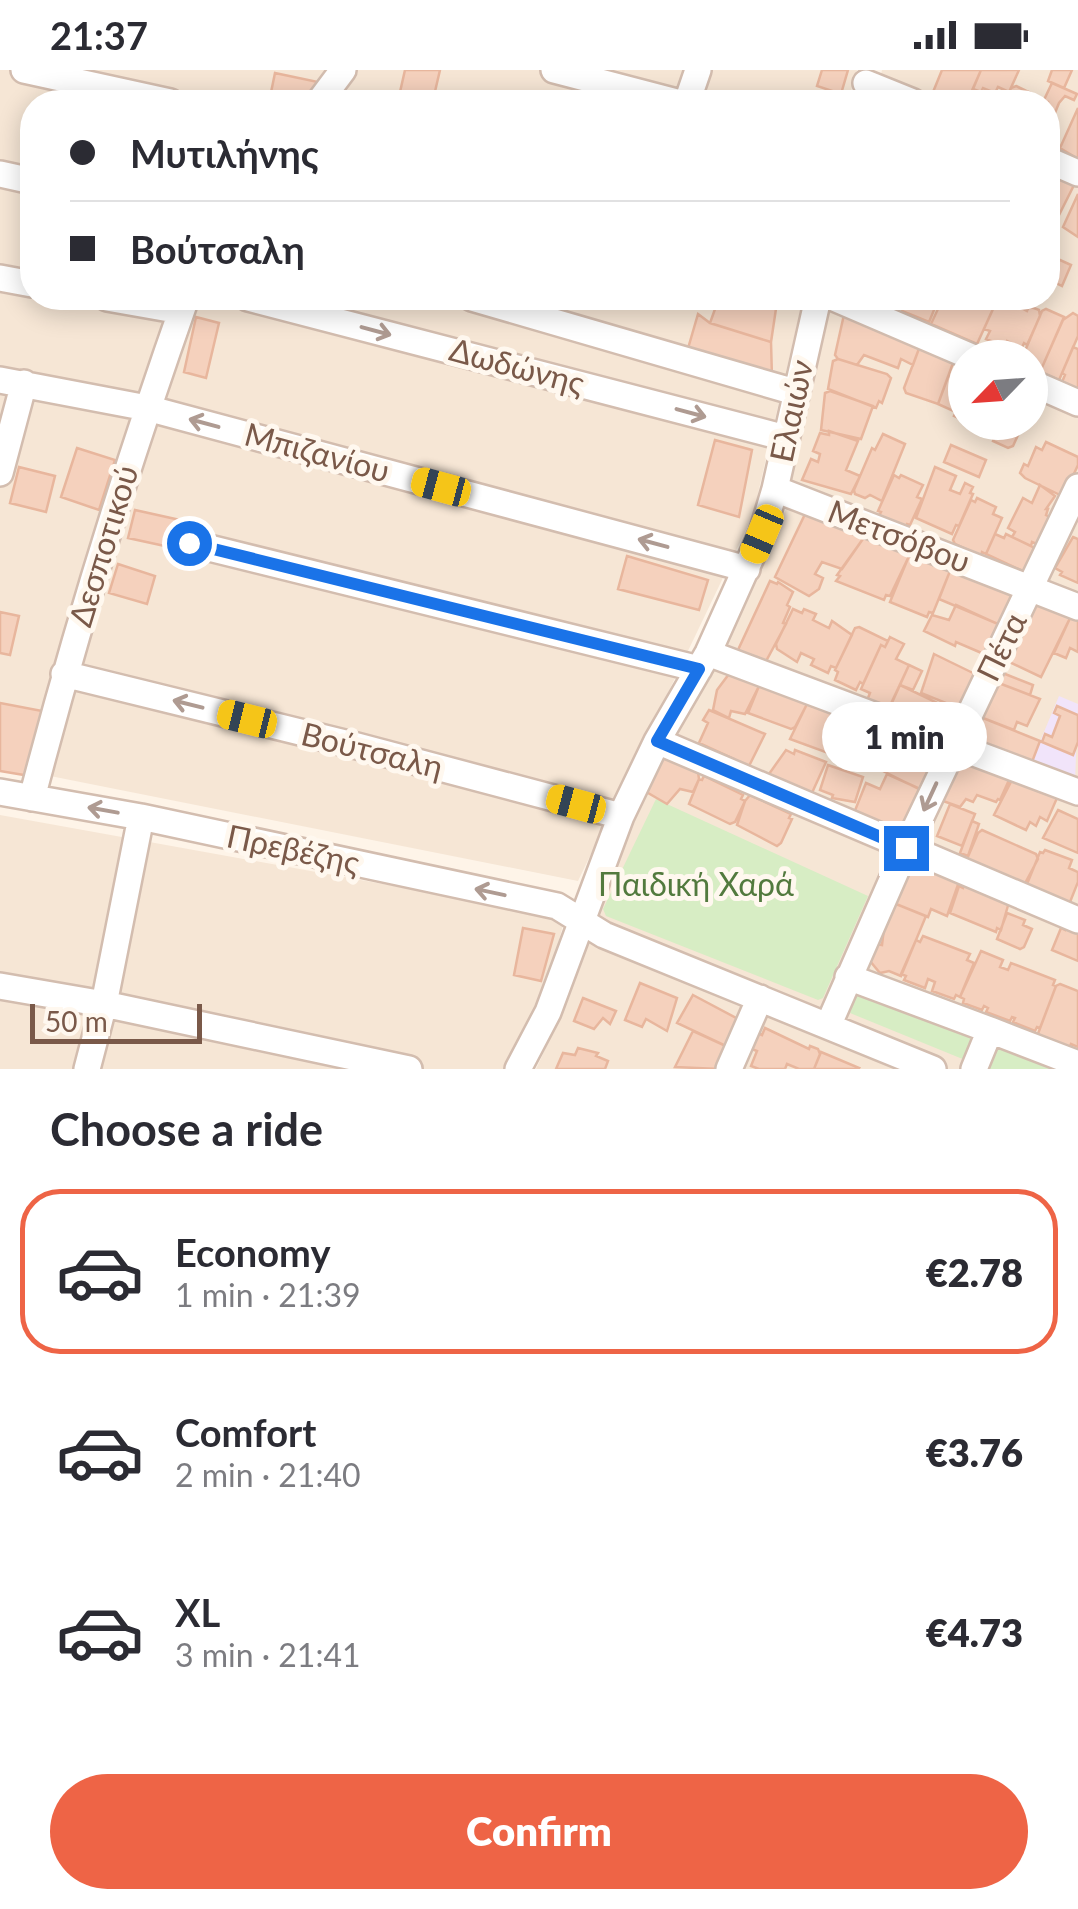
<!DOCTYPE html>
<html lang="en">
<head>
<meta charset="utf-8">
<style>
	:root { --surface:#fff; --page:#f2f2f3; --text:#2b2b33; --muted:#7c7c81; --line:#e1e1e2; --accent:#ee6446 }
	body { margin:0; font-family:Lato,sans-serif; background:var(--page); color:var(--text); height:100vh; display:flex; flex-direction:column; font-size:38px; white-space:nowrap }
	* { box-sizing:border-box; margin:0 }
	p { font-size:32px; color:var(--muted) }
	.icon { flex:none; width:55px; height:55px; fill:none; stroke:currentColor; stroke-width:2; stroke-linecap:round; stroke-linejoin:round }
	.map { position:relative; height:999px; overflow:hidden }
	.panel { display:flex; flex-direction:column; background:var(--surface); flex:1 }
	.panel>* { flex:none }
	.guide { position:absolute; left:20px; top:20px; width:1040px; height:220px; border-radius:40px; box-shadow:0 5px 25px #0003; display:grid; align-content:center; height:220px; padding:0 50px; background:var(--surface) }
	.needle { width:65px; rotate:245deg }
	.controls { position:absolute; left:948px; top:270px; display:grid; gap:20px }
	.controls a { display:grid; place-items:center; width:100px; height:100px; border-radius:50%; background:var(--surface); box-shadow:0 5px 25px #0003; font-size:50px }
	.scale { position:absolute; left:30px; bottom:25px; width:172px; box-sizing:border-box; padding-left:10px; border:5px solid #7a5949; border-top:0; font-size:28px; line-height:35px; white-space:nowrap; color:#7a5949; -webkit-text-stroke:8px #fff8ef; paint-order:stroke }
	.end { position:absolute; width:45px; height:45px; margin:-22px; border:12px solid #1a73e8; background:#fff; box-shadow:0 0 0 5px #fff }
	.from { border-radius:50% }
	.bubble { position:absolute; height:70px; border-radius:35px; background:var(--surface); box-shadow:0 5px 25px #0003; font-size:32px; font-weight:800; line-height:70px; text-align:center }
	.car { position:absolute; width:30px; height:60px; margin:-30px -15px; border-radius:12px; box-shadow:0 0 8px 2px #0007; background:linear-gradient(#f5c518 24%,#345 0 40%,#f5c518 0 76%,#345 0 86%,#f5c518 0) }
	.guide b { display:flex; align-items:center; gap:35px; height:95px; font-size:38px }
	.guide b+b { border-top:2px solid var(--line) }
	.guide i { width:25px; height:25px; background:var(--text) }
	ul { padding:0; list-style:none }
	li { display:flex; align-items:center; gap:30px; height:165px; margin:0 20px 15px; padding:0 30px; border:5px solid transparent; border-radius:40px }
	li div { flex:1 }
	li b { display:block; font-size:38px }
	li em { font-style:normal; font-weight:800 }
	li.on { border-color:var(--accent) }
	li>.icon { width:90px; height:90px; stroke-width:1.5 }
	h2 { padding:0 50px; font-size:45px; line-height:120px }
	.button { display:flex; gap:20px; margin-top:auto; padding:20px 50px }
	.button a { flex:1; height:115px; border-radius:60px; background:var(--accent); color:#fff; font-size:40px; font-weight:800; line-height:115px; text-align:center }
	.status { display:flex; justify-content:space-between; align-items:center; height:70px; padding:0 50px; background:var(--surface); direction:ltr }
	.status svg { height:28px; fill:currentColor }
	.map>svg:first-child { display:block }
</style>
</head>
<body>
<div class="status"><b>21:37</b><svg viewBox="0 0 49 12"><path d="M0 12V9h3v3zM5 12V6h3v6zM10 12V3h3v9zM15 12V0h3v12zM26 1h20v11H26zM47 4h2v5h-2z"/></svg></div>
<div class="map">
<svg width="1078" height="999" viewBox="0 0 1078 999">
	<rect width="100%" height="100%" fill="#fef4e8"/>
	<path fill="#f6e6d5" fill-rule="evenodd" d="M0 0H857L848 32H32V228H803L753 445 578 811 0 696Z
		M882 0H1078V999H536L569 928 595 845 627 770 638 717 721 582 786 439 789 411 831 228H1048V32H874ZM965 288H1030V352H965Z
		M0 745 560 846 563 855 542 934 503 999H0Z"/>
	<path fill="#f1e4fa" d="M1059 626 1078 634 1075 712 1031 693Z"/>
	<path fill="#d7edc4" d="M656 729 868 826 823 928 818 930 606 846 603 839Z
		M864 905 1078 999H987L850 943Z"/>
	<path fill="#f5d1bd" stroke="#e8b69d" stroke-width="2.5" d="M405 0H440L433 30 400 22Z
		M822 0H848L841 24 817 16Z
		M942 0H981L967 32H945L931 27Z
		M981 0H1019L1009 22 998 17 995 23 983 18 981 22 973 19Z
		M1052 0H1072L1064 18 1048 11Z
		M275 3 318 12 304 32H269Z
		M1052 13 1077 24 1074 30 1065 26 1059 33 1048 60V32H1043Z
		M1016 16 1041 28 1043 32H1005L1011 18Z
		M1078 38V89L1060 78Z
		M1054 105 1074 115 1058 147 1050 143 1048 148V111Z
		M1078 124V167L1063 157Z
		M1048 180 1053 183 1051 186 1071 195 1062 216 1048 209Z
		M719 228H758L777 232 771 272 710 253Z
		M908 228H939L929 252 902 241Z
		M943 228H998L977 274 931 254Z
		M998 228H1010L1013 229 1012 233 1027 241 1029 236 1039 240 1040 246 1027 275 1024 273 1020 282 1009 277 1011 273 1007 271 1005 277 986 269 990 261 984 259Z
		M1046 239 1064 247 1040 302 1030 297V288H1022L1042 241Z
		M845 240 920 276 913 295 901 289 898 298 864 285 857 295 838 289 835 285Z
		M1073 243 1078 246V266L1059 310 1040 302 1063 250Z
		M698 244 710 253 771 272 772 307 687 282Z
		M196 247 219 253 206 308 184 302Z
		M920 276 953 293 938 334 906 323 904 318Z
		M1073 277 1078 279V319L1062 312 1065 305 1062 303Z
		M838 289 887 304 891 308 882 333 879 331 876 338 828 319 833 291Z
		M961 302 965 303V351L954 346 956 342 938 334 948 307Z
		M830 321 873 336 861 369 821 360 825 323Z
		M978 352H1024L1013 376 1008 378 993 371 995 365 976 356Z
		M829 361 858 371 846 400 860 406 851 424 802 410 811 389 818 392 820 384 813 381 820 363 829 365Z
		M883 364 905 374 882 431 870 425 865 428 855 424 854 420 872 378 875 380Z
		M715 370 752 380 739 447 698 435Z
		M1046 372 1078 387V395L1065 423 1062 422 1060 425 1025 408 1020 403 1024 394 1028 396 1036 377 1042 380Z
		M951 375 986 390 979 407 944 392Z
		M77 378 115 390 99 440 61 427Z
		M19 397 55 406 46 442 10 433Z
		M935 397 956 406 950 420 960 424 965 413 973 417 970 423 973 424 959 456 956 455 952 464 916 448Z
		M894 405 899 408 901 405 923 415 917 427 922 429 910 455 907 454 905 458 879 446 881 442 878 441Z
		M1040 415 1055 426 1046 439H1048L1046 445 1052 448 1039 475 1032 472 1031 476 1012 467 1015 462 1008 458 1023 428 1032 433Z
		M977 428 996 437 993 444 1002 448 986 484 982 482 981 486 955 474 953 470 971 430 975 432Z
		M135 440 180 450 174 478 128 468Z
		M807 440 865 466 842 499 822 492 815 504 823 508 819 519 809 526 775 507Z
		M995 464 1004 468 1006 464 1033 477 1035 481 1025 502 986 484Z
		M865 466 907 480 909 486 890 526 886 525 884 530 836 511 840 506 837 505Z
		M1073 467 1078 469V513L1060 505 1062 502 1055 498Z
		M912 485 950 501 933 543 929 542 927 547 890 532 909 486Z
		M627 486 708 510 699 540 618 519Z
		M118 494 155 506 147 534 109 523Z
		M950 501 1015 521 1002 551 998 554 939 529Z
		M770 511 777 514 778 512 793 522 787 535 790 537 783 553 786 554 765 593 738 580Z
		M1036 528 1071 546 1041 607 1007 591Z
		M956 535 998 554 984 584 956 572 955 576 924 561 932 545 949 550Z
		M793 539 802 543 804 539 816 544 813 550 829 558 832 551 852 565 836 598 831 596 828 603 811 595 814 589 801 583 797 592 777 579 776 574Z
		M0 542 19 546 10 585 0 583Z
		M1071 546 1078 550V582L1070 578 1066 588 1054 583Z
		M859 557 888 571 885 577 881 575 863 614 860 612 856 620 835 610 838 602 835 600 855 558Z
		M890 567 904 574 896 589 909 595 888 640 876 635 868 628 870 623 861 619 881 575 885 577Z
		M934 584 975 604 962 636 958 638 921 623Z
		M909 595 922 601 913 620 900 615Z
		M1000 602 1033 615 1030 625 996 612Z
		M729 604 758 611 759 616 745 644 731 641 729 648 713 640 717 620Z
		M996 612 1040 629 1027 656 1017 652 1014 660 983 648 982 642Z
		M900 615 946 637 937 659 893 641 890 637Z
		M759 616 806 630 807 634 795 657 791 659 748 643Z
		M812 632 850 647 852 651 841 677 832 673 828 683 790 669 807 634 811 636Z
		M0 633 42 641 30 706 0 701Z
		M1057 636 1078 645V672L1073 685 1042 672 1045 664 1052 667 1060 646 1054 643Z
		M709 640 765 664 747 700 733 693 734 689 699 673 708 653 703 650Z
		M857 648 893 666 885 687 877 684 871 699 838 686 852 651 855 652Z
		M983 648 1040 671 1032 692 969 670 977 649Z
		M899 665 939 680 921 720 879 699 893 666 897 668Z
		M786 680 794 684 795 680 826 692 811 725 769 704Z
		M661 686 698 702 699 709 693 722 680 719 667 734 643 720Z
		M959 690 1007 707 1009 710 1000 730 998 729 996 732 977 725 973 732 966 729 960 737 943 731Z
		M828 695 863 707 855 732 832 728 833 725 820 720Z
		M887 704 918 718 921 723 902 763 854 743 866 713 880 719Z
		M704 706 743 725 741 729 745 731 735 752 730 754 689 734 699 709 702 710Z
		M1013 708 1057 728 1047 751 1040 747 1036 756 1030 752 1026 760 994 745Z
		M750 725 791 744 789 748 792 749 781 773 777 776 737 755 745 731Z
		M950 734 975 744 962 776 937 766Z
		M1058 740 1078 749V783L1043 768Z
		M972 751 979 754 968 786 960 783Z
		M982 760 1036 784 1038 789 1023 817 967 789 978 763Z
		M1045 780 1072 790 1069 798 1078 802V812L1070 832 1065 834 1031 820 1032 817 1027 814 1040 782 1043 783Z
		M910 788 960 809 947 846 931 839 928 847 896 834 897 831 893 829Z
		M965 813 1009 832 1001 860 997 858 996 862 950 843 959 816 963 818Z
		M896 834 926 846 901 906 889 901 880 903 870 891 876 874 882 875 885 850Z
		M1007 843 1025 850 1023 855 1032 859 1024 877 1020 879 997 869Z
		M1066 855 1078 860V891L1052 880 1061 858 1065 860Z
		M523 858 554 864 541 911 514 905Z
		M923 866 970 884 967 890 974 893 960 927 956 925 954 929 932 921 935 912 928 909 925 918 904 910 906 906 901 904 916 870 920 872Z
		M981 881 1003 890 1000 897 1008 900 1011 893 1055 910 1053 915 1056 916 1040 958 1037 957 1035 961 1013 952 1015 948 1012 947 1010 951 986 942 988 938 984 936 982 940 963 933 964 929 960 927Z
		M640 913 677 928 667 961 646 949 642 957 625 950Z
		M1060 914 1078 921V977L1071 974 1068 981 1036 969 1056 916Z
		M693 925 740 950 728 977 677 953Z
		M583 928 616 941 610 954 603 948 594 959 574 951Z
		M765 958 809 979 810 976 818 979 820 984 814 999H799L787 994 785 999H759L751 996 757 981 749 978 755 962 762 965Z
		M693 961 728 977 719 999 675 997Z
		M578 978 598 983 596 986 608 991 605 999H556L563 983 575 985Z
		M821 982 859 998 858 999H814Z"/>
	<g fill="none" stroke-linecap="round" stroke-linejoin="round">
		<defs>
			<path id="minor" d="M24 0 170 32
				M554 0 677 32
				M866 13 913 32
				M319 32 343 0
				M687 32 698 0
				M1048 90 1078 103
				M0 104 32 111
				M0 208 32 214
				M107 228 181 241
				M248 228 786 368
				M472 228 795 322
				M834 228 974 288
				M0 310 147 338 747 499
				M1030 312 1078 333
				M0 403 24 313
				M775 419 1078 537
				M189 473 699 599
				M708 583 1078 722
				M64 604 357 676 621 746
				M657 671 1078 850
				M0 722 141 747 557 836 604 865 933 999
				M32 728C76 559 128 392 186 228
				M848 907 990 960 974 999
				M0 916 104 934 409 999
				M828 956 906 778 1078 417
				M990 960 1078 994
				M87 999 104 934 141 747
				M518 999 548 942 621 746 657 671 708 583 762 463 775 419 818 228
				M729 999 760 928"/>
		</defs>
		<use href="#minor" stroke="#d3bdaf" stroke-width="30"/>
		<use href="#minor" stroke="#fff" stroke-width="25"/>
	</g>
	<defs><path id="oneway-shaft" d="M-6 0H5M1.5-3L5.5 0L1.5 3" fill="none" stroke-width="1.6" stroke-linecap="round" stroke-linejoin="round" transform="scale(2.5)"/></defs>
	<g stroke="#af9b92">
		<use href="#oneway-shaft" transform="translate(376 261) rotate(15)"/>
		<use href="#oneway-shaft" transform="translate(691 343) rotate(15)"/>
		<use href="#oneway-shaft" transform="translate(204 353) rotate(-165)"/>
		<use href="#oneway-shaft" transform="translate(653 473) rotate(-165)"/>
		<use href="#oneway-shaft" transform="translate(188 634) rotate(-166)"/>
		<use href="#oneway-shaft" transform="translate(930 727) rotate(115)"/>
		<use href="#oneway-shaft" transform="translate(103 740) rotate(-170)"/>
		<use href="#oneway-shaft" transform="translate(490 822) rotate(-168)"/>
	</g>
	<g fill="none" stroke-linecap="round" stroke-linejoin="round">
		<path stroke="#1a73e8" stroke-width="12" d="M189 473 699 599 657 671 906 778"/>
	</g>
	<g text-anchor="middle" stroke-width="10" stroke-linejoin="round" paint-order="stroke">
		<g font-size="32" fill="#7a5949" stroke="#fff8ef">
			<text transform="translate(517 297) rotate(15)" y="11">Δωδώνης</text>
			<text transform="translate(792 341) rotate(-78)" y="11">Ελαιών</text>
			<text transform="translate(317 383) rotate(15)" y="11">Μπιζανίου</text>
			<text transform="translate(899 467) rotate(21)" y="11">Μετσόβου</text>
			<text transform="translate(104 476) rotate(-73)" y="11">Δεσποτικού</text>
			<text transform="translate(1002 577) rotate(-64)" y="11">Πέτα</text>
			<text transform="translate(372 681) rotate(14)" y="11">Βούτσαλη</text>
			<text transform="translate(293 780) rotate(12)" y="11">Πρεβέζης</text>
		</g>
		<g font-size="32" fill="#527a3e" stroke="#fff8ef">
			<text x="696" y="826">Παιδική Χαρά</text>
		</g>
	</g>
</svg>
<div class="controls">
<a><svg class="needle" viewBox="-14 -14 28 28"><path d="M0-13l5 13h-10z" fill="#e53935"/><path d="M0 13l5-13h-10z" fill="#7c7c81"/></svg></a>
</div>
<div class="scale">50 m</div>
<i class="end from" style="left:189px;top:473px"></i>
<i class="end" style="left:906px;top:778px"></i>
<div class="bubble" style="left:822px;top:632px;width:165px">1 min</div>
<i class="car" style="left:441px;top:417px;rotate:285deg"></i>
<i class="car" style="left:762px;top:464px;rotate:203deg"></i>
<i class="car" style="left:247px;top:649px;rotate:284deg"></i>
<i class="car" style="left:576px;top:734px;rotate:285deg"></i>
<div class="guide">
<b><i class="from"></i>Μυτιλήνης</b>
<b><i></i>Βούτσαλη</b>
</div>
</div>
<section class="panel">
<h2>Choose a ride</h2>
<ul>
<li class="on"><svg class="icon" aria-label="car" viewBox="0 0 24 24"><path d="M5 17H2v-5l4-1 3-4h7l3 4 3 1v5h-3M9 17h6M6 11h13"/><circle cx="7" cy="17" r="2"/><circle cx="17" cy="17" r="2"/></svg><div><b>Economy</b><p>1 min · 21:39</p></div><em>€2.78</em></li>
<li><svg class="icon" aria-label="car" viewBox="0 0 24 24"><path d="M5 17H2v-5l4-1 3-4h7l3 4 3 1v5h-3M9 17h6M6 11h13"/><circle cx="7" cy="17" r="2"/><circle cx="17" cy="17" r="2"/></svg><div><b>Comfort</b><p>2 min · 21:40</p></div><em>€3.76</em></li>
<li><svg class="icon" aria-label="car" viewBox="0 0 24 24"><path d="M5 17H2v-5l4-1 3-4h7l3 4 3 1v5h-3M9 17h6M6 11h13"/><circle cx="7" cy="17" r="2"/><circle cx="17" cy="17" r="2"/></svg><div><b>XL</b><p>3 min · 21:41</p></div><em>€4.73</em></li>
</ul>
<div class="button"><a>Confirm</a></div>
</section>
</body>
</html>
